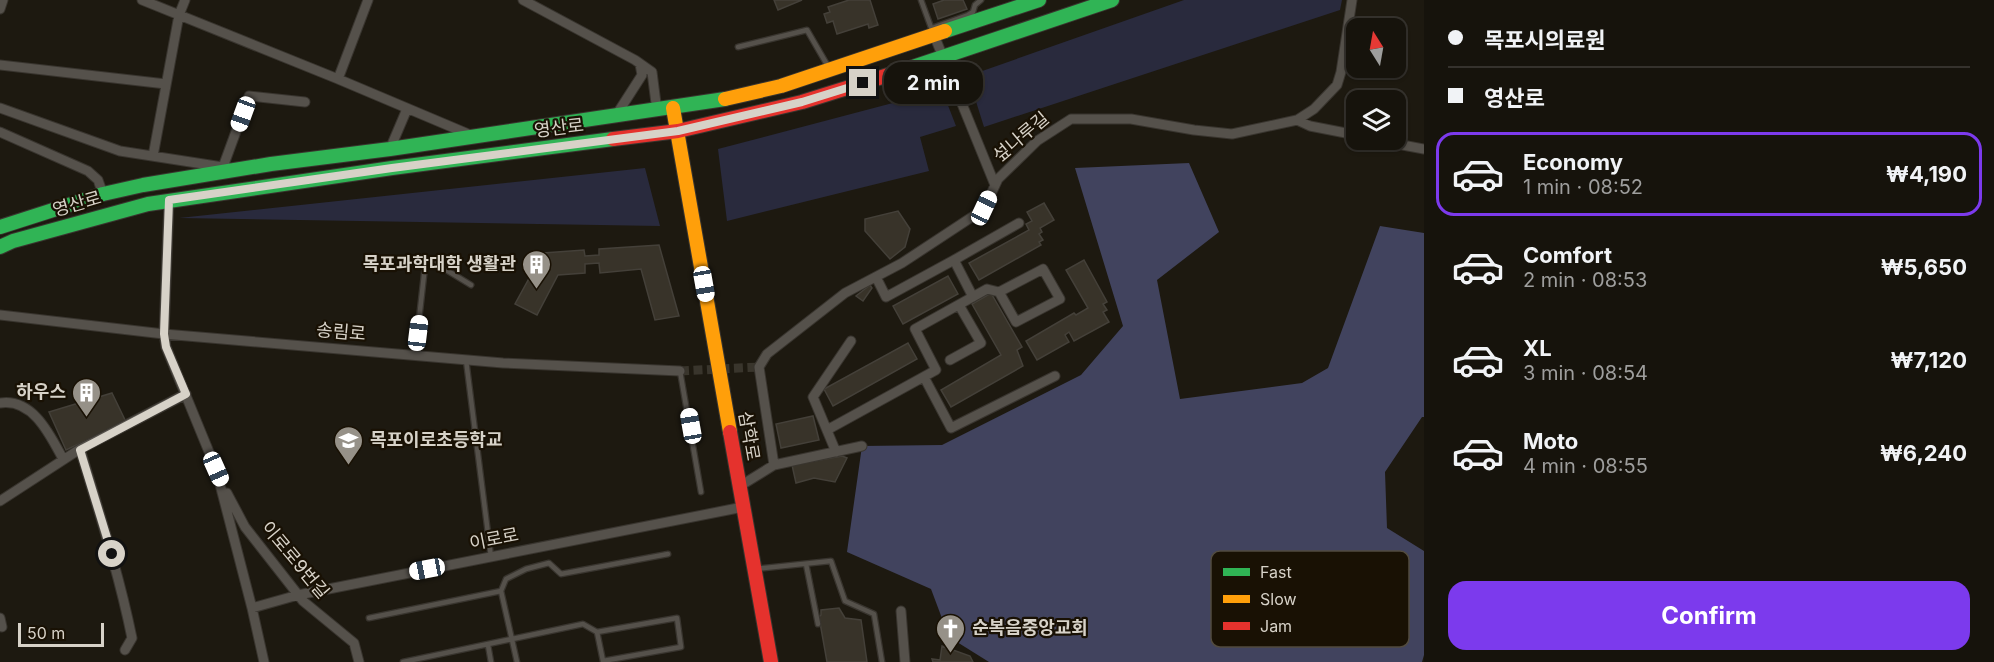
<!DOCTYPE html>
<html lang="en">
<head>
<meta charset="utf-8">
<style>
	:root { --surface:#16130c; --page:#1f1c15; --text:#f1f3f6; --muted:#9e9e9d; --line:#35322d; --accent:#7c3aed }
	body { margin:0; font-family:Inter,"Noto Sans KR",sans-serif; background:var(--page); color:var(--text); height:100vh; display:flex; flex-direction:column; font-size:22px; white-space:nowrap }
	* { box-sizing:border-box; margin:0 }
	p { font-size:20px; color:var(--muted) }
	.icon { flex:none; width:33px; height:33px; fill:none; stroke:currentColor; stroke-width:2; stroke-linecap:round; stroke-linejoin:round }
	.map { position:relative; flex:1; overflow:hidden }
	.sheet { display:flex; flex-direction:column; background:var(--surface); width:570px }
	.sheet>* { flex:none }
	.guide { display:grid; align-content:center; height:132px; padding:0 24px; background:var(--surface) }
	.needle { width:39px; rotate:349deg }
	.fabs { position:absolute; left:1346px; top:18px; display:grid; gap:12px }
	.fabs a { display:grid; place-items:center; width:60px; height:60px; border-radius:12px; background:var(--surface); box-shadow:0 2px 4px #0004,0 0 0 2px var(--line); font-size:30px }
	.scale { position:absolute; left:18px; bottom:15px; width:86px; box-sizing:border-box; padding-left:6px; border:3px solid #d7d2c8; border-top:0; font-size:16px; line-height:21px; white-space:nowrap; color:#d7d2c8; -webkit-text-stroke:4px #191104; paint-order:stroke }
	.end { position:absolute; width:27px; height:27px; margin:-14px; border:8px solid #d7d2c8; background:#111; box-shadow:0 0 0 3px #111 }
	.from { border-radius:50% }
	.bubble { position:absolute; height:42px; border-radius:18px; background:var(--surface); box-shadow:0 2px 4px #0004,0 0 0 2px var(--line); font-size:20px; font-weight:700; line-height:42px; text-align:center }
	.car { position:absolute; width:18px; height:36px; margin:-18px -9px; border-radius:8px; box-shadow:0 0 4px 2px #0007; background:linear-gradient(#fff 24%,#345 0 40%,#fff 0 76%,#345 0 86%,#fff 0) }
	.guide b { display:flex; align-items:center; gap:21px; height:57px; font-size:22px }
	.guide b+b { border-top:2px solid var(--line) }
	.guide i { width:15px; height:15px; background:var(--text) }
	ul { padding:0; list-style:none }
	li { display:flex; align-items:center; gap:18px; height:84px; margin:0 12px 9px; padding:0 12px; border:3px solid transparent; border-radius:18px }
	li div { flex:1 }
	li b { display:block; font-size:22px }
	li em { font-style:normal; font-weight:700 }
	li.current { border-color:var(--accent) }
	li>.icon { width:54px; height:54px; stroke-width:1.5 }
	.button { display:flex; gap:12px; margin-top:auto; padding:12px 24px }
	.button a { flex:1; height:69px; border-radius:18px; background:var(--accent); color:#fff; font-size:24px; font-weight:700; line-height:69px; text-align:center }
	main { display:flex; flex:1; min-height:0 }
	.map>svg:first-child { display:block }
</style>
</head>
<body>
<main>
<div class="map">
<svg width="1424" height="662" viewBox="0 0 1424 662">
	<rect width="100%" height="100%" fill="#1d1910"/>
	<path fill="#292a3d" d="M1184 0H1342L1340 10 984 127 968 76Z
		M942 90 956 126 920 137 929 171 727 221 718 149Z
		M645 168 660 226 179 218Z"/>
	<path fill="#41435e" d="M1189 163 1219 232 1157 280 1180 399 1302 383 1328 368 1380 226 1424 233V417H1422L1385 472 1387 528 1424 551V655L1422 662H989L949 637 931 589 847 552 862 446 942 445 1081 375 1123 326 1075 168Z"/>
	<path fill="#383329" stroke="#444039" stroke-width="1.5" d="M774 0H802L778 10Z
		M849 0H870L878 25 869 28 868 24 837 34 833 21 827 23 824 14 830 12 828 7Z
		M944 0H963L967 9 938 19 933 4Z
		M1044 203 1054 220 1040 228 1042 232 1039 234 1043 240 1039 242 1041 245 979 280 969 263 1029 230 1026 224 1032 221 1027 212Z
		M898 211 910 229 905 247 890 259 865 231V219Z
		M659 245 679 316 655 320 641 269 600 273 599 263 585 264V273L558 275 537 315 515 304 543 253 584 250 585 256 599 255V249Z
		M1084 260 1107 302 1103 304 1107 310 1103 312 1109 322 1074 341 1069 332 1065 335 1069 342 1037 360 1026 341 1074 313 1076 315 1088 308 1066 270Z
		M948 276 958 294 903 324 893 306Z
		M870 285 872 288 863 301 856 296Z
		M991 293 1022 347 1017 350 1023 366 951 407 941 390 1001 355 972 304Z
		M908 343 917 359 833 406 824 389Z
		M112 393 126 422 66 450 49 412Z
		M813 416 819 440 781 448 776 424Z
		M842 456 847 458 835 482 814 478 796 483 792 465Z
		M839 608 845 618 861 620 867 662H827L819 617 821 615V610Z
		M942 646 970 656 973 662H933L932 659 940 660Z"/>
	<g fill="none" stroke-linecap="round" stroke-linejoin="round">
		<path stroke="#39352c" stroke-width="9" stroke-dasharray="9 4.5" stroke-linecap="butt" d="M680 371 759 367"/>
		<defs>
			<path id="lane" d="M921 0 932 30
				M932 28 968 15 973 12 975 5 981 0
				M738 47 807 30 829 68
				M415 355 425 266 430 260 471 285
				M466 360 491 557
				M680 371 701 492
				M806 564 818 624
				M755 569 831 561 845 601 874 614 882 662
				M369 618 501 591
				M488 645 491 662
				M403 662 583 624 597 632 677 618 681 647 603 661 597 632
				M517 662 501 591 506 579 526 569 549 563 561 574 668 554"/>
			<path id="street" d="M142 0 338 79
				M368 0 338 79 473 136
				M523 0 635 60 652 72 657 111
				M0 9 3 0
				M934 35 995 185
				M0 65 166 84
				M0 108 120 151 229 168
				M615 117 642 75 640 64
				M1297 120 1310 126 1356 135
				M0 132 88 171 98 180 103 194
				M1376 140 1424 149
				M390 149 407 109
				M153 156 179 15 185 0
				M223 167 249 96 305 102
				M169 200 164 334 166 347 216 469 252 608 298 595 743 507
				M876 277 886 297 954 260
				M973 297 954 260 1019 223
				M0 315 164 334 503 363 680 371
				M950 360 981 343 959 305
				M924 377 951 428 1055 376
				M0 403C33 398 50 435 63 459
				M827 430 936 370 915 329 987 289 999 292 1043 269 1060 299 1016 322 999 292
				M836 452 813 397 851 341
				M774 465 862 446
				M740 486 774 465 759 367 767 354 845 293 902 263 984 209 998 179 1037 141 1071 119H1131L1194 130 1232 134 1297 120 1314 109 1337 85 1341 72 1352 0
				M227 493 245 527 303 601 354 643 359 662
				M0 501 80 449
				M252 608 264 662
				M901 611 905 662
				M0 618 2 627
				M125 650 132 638C119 574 99 512 80 449L186 394"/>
			<path id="fast" d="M945 31 1039 0
				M898 72 1112 0
				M0 227 103 194 143 185 271 164 390 149 725 99
				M0 247 13 241 148 204 392 168 613 139"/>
			<path id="slow" d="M725 99 781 86 945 31
				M673 108 730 432"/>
			<path id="jam" d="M613 139 678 131 802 102 898 72
				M730 432 771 662"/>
		</defs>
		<use href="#lane" stroke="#39352f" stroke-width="7"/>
		<use href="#street" stroke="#39352f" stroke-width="11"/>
		<use href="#fast" stroke="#39352f" stroke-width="16"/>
		<use href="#slow" stroke="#39352f" stroke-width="16"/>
		<use href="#jam" stroke="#39352f" stroke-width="16"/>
		<use href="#lane" stroke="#55514b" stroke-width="4.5"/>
		<use href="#street" stroke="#55514b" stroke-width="9"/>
		<use href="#fast" stroke="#30b455" stroke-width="14"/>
		<use href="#slow" stroke="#ff9f0a" stroke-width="14"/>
		<use href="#jam" stroke="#e5322d" stroke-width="14"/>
	</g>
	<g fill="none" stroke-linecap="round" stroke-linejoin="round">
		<path stroke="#d7d2c8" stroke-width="8" d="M112 554 80 450 186 394 166 347 164 334 169 200 392 168 678 131 802 102 863 83"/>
	</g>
	<defs>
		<symbol id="building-pin" viewBox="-11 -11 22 30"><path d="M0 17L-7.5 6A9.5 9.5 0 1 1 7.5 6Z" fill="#969188" stroke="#191104"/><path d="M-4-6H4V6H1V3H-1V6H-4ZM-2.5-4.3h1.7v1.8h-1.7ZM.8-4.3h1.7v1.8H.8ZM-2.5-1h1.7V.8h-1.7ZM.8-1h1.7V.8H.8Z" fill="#fff"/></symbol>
		<symbol id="school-pin" viewBox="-11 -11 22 30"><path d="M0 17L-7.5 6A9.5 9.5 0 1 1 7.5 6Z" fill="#969188" stroke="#191104"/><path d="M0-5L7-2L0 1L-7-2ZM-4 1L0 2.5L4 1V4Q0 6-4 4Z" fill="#fff"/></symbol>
		<symbol id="church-pin" viewBox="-11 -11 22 30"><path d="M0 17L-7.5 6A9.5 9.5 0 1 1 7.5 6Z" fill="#969188" stroke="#191104"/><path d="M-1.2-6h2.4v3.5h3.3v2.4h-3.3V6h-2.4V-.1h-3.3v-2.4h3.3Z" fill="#fff"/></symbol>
	</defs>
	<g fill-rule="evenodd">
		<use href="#building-pin" x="520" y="248" width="33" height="45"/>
		<use href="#building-pin" x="70" y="376" width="33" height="45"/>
		<use href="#school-pin" x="332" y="424" width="33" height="45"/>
		<use href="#church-pin" x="934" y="612" width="33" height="45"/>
	</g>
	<g text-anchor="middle" stroke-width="4.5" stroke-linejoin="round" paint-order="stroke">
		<g font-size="18" fill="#d7d2c8" stroke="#191104">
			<text transform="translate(559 128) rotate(-7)" y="6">영산로</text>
			<text transform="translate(1021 137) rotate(-40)" y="6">섶나루길</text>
			<text transform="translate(77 204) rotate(-16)" y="6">영산로</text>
			<text transform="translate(341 332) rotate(5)" y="6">송림로</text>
			<text transform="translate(749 436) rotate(80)" y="6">삼학로</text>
			<text transform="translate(494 539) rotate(-11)" y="6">이로로</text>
			<text transform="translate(295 560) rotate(50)" y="6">이로로9번길</text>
		</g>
		<g font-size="18" font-weight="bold" fill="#d7d2c8" stroke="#191104" text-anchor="end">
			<text x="516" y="270">목포과학대학 생활관</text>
			<text x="66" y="398">하우스</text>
			<text x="370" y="446" text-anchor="start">목포이로초등학교</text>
			<text x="972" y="634" text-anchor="start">순복음중앙교회</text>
		</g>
	</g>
	<rect x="1211" y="551" width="198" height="96" rx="9" fill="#191104" stroke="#524b3f" stroke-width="1.5"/>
	<rect x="1223" y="568" width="27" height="8" fill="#30b455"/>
	<rect x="1223" y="595" width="27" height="8" fill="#ff9f0a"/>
	<rect x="1223" y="622" width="27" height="8" fill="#e5322d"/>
	<g font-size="16" fill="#d7d2c8">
		<text x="1260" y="578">Fast</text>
		<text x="1260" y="605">Slow</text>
		<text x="1260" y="632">Jam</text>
	</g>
</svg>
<div class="fabs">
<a><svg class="needle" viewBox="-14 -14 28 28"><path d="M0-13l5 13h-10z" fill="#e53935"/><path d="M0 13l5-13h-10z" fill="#9e9e9d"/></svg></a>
<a><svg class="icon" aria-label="layers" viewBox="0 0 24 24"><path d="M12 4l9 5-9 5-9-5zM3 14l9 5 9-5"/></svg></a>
</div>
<div class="scale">50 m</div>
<i class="end from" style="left:112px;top:554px"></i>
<i class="end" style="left:863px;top:83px"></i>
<div class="bubble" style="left:884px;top:62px;width:99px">2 min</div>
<i class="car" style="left:243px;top:114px;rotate:200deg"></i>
<i class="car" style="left:984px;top:208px;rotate:25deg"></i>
<i class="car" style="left:704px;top:284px;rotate:170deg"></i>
<i class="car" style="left:418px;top:333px;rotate:7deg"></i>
<i class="car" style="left:691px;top:426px;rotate:350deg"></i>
<i class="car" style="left:216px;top:469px;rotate:156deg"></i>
<i class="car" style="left:427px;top:569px;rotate:259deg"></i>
</div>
<section class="sheet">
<div class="guide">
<b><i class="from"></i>목포시의료원</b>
<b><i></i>영산로</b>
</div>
<ul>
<li class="current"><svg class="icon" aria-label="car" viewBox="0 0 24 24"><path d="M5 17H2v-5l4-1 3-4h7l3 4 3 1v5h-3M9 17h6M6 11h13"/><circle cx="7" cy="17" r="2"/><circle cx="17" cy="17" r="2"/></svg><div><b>Economy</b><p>1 min · 08:52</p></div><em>₩4,190</em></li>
<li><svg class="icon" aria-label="car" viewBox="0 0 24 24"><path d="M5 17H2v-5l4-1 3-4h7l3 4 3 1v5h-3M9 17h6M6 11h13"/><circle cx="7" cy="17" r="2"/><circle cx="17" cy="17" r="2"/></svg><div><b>Comfort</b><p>2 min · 08:53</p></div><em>₩5,650</em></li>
<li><svg class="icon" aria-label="car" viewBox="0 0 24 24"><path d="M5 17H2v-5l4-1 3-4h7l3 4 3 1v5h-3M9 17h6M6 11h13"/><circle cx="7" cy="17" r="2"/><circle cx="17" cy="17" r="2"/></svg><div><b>XL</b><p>3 min · 08:54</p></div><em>₩7,120</em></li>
<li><svg class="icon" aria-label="car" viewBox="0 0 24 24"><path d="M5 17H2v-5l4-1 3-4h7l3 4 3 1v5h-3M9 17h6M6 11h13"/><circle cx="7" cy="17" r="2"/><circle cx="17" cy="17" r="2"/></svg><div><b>Moto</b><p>4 min · 08:55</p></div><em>₩6,240</em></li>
</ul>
<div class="button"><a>Confirm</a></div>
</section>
</main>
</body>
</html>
